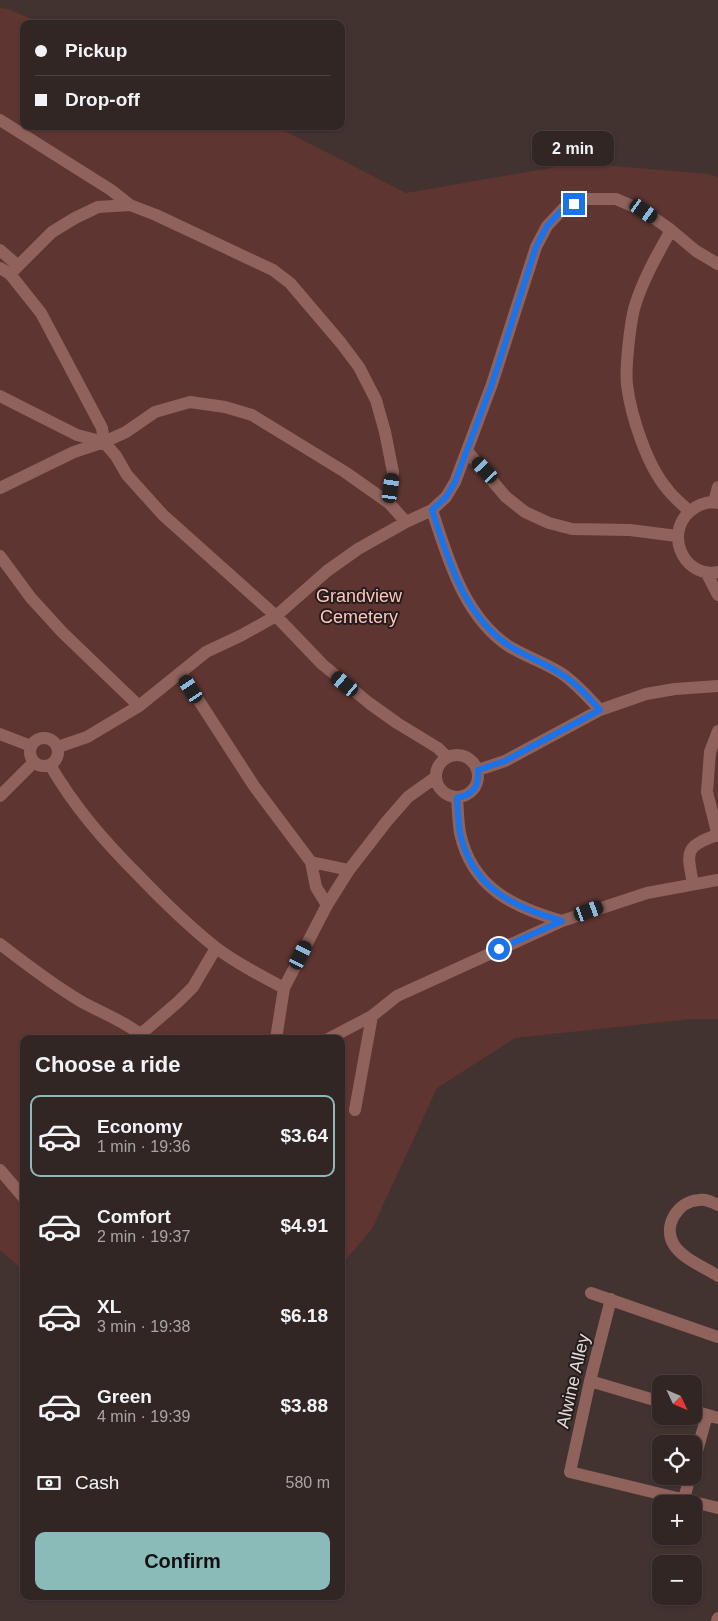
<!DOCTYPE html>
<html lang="en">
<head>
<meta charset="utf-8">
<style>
	:root { --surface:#322625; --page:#3a2e2d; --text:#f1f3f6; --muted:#a8a5a7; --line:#4d4342; --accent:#8bbbb9 }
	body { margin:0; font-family:Arial,sans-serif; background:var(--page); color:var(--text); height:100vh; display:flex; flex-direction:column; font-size:19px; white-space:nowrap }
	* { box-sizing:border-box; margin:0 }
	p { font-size:16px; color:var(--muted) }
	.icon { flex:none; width:28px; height:28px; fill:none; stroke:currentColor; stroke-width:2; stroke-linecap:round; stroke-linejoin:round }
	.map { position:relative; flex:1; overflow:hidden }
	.details { position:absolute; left:20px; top:1035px; width:325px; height:565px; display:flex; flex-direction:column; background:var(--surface); border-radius:10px; box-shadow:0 1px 4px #0004,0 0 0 1px var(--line) }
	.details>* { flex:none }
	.hud { position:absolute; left:20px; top:20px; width:325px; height:110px; border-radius:10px; box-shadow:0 1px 4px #0004,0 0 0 1px var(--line); display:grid; align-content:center; height:110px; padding:0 15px; background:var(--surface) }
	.needle { width:32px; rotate:134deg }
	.controls { position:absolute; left:652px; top:1375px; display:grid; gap:10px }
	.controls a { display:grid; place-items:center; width:50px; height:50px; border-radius:10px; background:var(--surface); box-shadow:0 1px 4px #0004,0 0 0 1px var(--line); font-size:25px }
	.end { position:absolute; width:22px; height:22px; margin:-11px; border:6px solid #1a73e8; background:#fff; box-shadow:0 0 0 2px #fff }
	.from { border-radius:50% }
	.bubble { position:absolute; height:35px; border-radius:10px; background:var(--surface); box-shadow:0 1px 4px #0004,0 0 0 1px var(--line); font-size:16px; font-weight:600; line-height:35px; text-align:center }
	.car { position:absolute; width:15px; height:30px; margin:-15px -8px; border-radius:6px; box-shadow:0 0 4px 1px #0007; background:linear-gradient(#222 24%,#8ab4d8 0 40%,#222 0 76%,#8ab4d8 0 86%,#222 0) }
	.hud b { display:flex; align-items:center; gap:18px; height:48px; font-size:19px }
	.hud b+b { border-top:1px solid var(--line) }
	.hud i { width:12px; height:12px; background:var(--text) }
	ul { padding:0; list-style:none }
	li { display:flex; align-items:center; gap:15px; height:82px; margin:0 10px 8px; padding:0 5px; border:2px solid transparent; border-radius:10px }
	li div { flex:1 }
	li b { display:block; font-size:19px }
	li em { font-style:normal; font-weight:600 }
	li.selected { border-color:var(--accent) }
	li>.icon { width:45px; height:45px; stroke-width:1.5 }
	h2 { padding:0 15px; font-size:22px; line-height:60px }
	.pay { display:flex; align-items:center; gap:12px; height:55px; padding:0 15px; font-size:19px }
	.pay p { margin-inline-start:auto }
	.cta { display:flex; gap:10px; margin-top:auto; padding:10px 15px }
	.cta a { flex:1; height:58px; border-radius:10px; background:var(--accent); color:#111; font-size:20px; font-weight:600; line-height:58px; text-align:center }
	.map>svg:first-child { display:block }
</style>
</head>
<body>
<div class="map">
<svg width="718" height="1621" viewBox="0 0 718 1621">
	<rect width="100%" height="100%" fill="#423331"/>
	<path fill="#5f3531" d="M0 8 8 9 43 24H24V126H275L406 193 579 163 709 174 718 177V1019H691L515 1038 437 1088 372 1229 341 1265V1039H24V1271L0 1250Z"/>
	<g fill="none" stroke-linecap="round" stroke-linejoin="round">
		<path stroke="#90625c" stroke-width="12" d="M0 120 111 190 130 205
			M671 230C657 255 642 281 634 309 630 326 625 368 627 385 631 416 647 466 668 490 674 498 682 504 689 511
			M0 250 17 265
			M0 268 10 274 41 313 102 428 104 442 116 456 127 475 163 515 276 616 322 664 369 703 397 723 438 748 447 757
			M10 274 52 232 75 218 98 207 130 205 156 215 273 270 290 283 341 343 359 367 376 400 385 432 393 472 389 503
			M0 396 77 435 104 442
			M467 451 506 497 525 512 549 523 572 529 630 530 677 536
			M0 488 74 452 104 442 126 432 155 412 190 402 225 407 252 415 345 472 389 503 406 522
			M714 502 718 487
			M718 503C710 501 703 503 696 507 661 528 682 579 718 572
			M432 510C448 559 464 617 510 647 527 657 545 663 561 673 576 683 588 697 600 710
			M0 556 31 598 63 633 139 706
			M706 572 718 595
			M181 673 254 786 311 862 316 887 327 905
			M718 731 710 752 707 792 718 836
			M0 734 31 746
			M30 752a14 14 0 1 1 28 0a14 14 0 1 1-28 0Z
			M58 747 87 737 139 706 206 652 242 635 276 616 327 571 358 549 406 522 432 510 446 497 455 482 492 384 536 247 547 226 563 209 585 199H616L644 211 671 230 696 251 718 264
			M436 776a21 21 0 1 1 42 0a21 21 0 1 1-42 0Z
			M50 765C75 808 105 842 140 877 164 902 189 926 215 947 236 963 261 976 284 988
			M478 770 505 761 600 710 646 694 675 689 718 686
			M0 796 34 762
			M457 798C458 809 458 821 460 833 472 888 513 907 562 921
			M311 862 349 870
			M693 884C687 851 684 847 717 835
			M0 944C27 965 53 985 82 1002 102 1013 122 1020 140 1034
			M135 1039 178 1002 193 987 216 948
			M276 1039 284 988 327 905 349 870 387 821 408 797 436 777
			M328 1039 372 1016 397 996 562 921 647 893 718 880
			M355 1110 372 1016
			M0 1170 24 1198
			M718 1205C712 1202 706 1199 699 1200 678 1201 662 1226 674 1245 683 1259 704 1267 718 1276
			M591 1293 718 1337
			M611 1299 590 1381 570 1472 718 1508
			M590 1381 661 1402
			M694 1411 718 1418
			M694 1462 707 1415
			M684 1499 690 1476
			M717 1621 718 1618"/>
	</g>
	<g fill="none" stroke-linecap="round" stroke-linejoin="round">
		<path stroke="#1a73e8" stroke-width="6" d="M499 949 562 921C513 907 472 888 460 833 458 821 458 809 457 798 474 794 479 787 478 770L505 761 600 710C588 697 576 683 561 674 545 663 527 657 511 647 464 617 448 559 432 510L446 497 455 482 461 466 492 384 536 247 547 226 563 209 574 204"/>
	</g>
	<g text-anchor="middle" stroke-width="4" stroke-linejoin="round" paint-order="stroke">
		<g font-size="18" fill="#fec6bf" stroke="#241d1c">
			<text x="359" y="602">Grandview<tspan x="359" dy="21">Cemetery</tspan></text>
		</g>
		<g font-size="18" fill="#e3dad8" stroke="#241d1c">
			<text transform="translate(573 1381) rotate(-77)" y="6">Alwine Alley</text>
		</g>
	</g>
</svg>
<div class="controls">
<a><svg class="needle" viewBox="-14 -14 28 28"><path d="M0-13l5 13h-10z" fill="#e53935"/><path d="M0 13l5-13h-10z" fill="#a8a5a7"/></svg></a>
<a><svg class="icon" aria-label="locate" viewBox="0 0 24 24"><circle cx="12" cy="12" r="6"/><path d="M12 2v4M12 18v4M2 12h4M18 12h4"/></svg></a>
<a>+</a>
<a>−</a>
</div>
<i class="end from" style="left:499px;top:949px"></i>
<i class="end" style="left:574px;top:204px"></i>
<div class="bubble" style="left:532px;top:131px;width:82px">2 min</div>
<i class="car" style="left:644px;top:211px;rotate:125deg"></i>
<i class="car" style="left:485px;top:470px;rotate:317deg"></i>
<i class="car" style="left:391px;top:488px;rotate:8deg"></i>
<i class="car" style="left:345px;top:684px;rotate:310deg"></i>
<i class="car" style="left:191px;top:689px;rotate:327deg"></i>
<i class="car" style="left:589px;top:911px;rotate:70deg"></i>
<i class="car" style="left:301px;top:955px;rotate:27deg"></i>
<div class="hud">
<b><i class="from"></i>Pickup</b>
<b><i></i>Drop-off</b>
</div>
<section class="details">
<h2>Choose a ride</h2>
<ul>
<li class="selected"><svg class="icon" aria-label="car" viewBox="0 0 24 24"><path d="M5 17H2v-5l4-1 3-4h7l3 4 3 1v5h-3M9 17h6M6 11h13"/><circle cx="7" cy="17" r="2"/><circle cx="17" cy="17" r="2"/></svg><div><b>Economy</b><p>1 min · 19:36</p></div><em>$3.64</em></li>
<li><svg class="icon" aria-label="car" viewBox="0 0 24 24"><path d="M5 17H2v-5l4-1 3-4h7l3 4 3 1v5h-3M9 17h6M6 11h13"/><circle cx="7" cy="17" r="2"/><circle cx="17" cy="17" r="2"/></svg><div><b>Comfort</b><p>2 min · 19:37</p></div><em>$4.91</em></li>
<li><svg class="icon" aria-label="car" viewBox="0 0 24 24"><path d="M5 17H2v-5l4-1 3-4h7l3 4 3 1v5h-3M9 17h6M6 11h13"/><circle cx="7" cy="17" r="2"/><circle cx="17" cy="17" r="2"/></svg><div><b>XL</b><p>3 min · 19:38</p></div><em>$6.18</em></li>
<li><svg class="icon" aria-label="car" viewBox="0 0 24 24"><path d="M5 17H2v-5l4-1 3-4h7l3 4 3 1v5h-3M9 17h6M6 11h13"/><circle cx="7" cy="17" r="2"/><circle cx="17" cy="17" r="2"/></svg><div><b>Green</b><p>4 min · 19:39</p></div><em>$3.88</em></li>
</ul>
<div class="pay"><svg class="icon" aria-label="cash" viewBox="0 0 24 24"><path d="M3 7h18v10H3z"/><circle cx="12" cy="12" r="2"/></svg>Cash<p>580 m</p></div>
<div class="cta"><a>Confirm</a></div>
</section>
</div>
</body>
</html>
